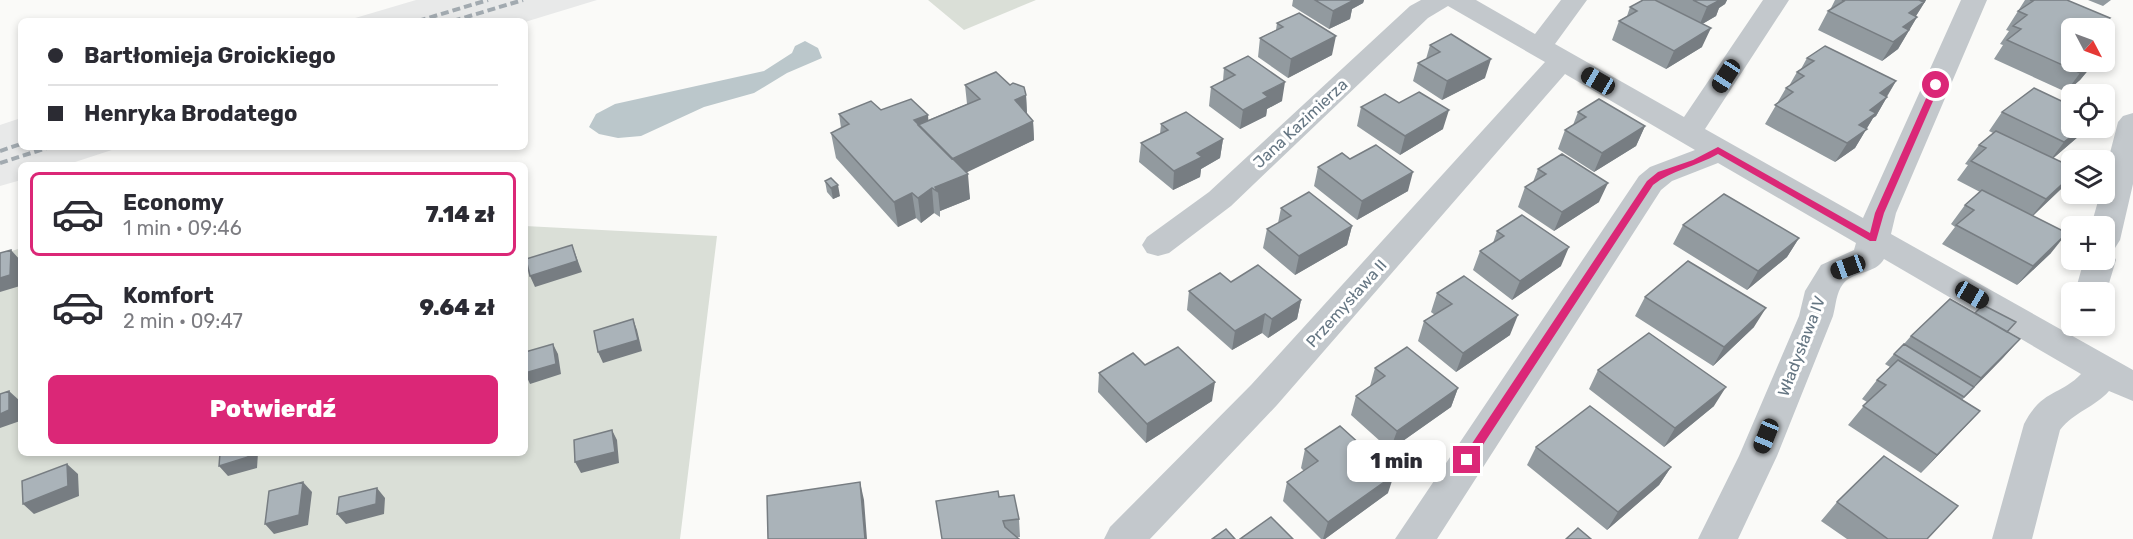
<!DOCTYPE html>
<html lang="pl">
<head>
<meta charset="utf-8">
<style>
	:root { --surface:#fff; --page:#f2f2f3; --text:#2b2b33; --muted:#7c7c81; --line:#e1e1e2; --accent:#db2777 }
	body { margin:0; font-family:Rubik,sans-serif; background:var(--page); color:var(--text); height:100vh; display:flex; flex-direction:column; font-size:22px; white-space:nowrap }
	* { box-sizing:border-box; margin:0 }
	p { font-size:20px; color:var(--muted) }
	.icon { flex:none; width:33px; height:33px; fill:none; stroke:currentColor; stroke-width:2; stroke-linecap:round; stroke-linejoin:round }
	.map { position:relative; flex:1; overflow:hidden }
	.sheet { position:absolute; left:18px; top:162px; width:510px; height:294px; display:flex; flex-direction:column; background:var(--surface); border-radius:9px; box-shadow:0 3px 9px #0003 }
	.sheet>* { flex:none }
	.guide { position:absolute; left:18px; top:18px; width:510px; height:132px; border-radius:9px; box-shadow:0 3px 9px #0003; display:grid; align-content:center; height:132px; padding:0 30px; background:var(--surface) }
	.needle { width:39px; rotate:131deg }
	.tools { position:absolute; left:2061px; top:18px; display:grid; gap:12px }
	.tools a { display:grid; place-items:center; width:54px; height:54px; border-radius:9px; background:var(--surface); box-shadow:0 3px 9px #0003; font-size:30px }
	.end { position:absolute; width:27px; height:27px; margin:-14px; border:8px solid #db2777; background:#fff; box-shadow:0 0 0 3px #fff }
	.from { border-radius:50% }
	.bubble { position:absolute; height:42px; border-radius:9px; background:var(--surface); box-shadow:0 3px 9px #0003; font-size:20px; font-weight:800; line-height:42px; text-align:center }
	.car { position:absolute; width:18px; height:36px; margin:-18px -9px; border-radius:8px; box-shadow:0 0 4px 2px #0007; background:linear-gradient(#222 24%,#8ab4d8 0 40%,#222 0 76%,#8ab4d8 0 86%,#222 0) }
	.guide b { display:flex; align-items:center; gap:21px; height:57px; font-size:22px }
	.guide b+b { border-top:2px solid var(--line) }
	.guide i { width:15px; height:15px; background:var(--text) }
	ul { padding:10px 0 0; list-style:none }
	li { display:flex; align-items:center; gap:18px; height:84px; margin:0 12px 9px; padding:0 18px; border:3px solid transparent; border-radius:9px }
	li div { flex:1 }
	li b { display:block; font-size:22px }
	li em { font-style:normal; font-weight:800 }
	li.on { border-color:var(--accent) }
	li>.icon { width:54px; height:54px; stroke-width:1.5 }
	.cta { display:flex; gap:12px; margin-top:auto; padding:12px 30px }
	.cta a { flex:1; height:69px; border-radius:9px; background:var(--accent); color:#fff; font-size:24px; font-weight:800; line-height:69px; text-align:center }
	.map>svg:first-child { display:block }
</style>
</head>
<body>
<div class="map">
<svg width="2133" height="539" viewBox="0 0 2133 539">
	<rect width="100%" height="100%" fill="#fafaf8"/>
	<path fill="#e8e9e9" d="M416 0H597L525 22 345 21Z
		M21 118V147H121L66 165H21V180L0 186V125Z"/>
	<path fill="#dadfd7" d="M928 0H1036L964 30Z
		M525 226 717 236 680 539H0V255L21 248V453H525Z"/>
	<path fill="#bbc7cb" d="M805 41 818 48 822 58 787 73 754 93 704 107 641 136 618 138 599 134 589 127 596 114 615 104 764 71 792 53 795 46Z"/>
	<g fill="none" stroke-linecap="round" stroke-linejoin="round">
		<path fill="#c3c8cc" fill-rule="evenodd" d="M1421 0H1476L1535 34 1561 0H1587L1555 44 1684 117 1763 0H1789L1705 129 1863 218 1961 0H1987L1896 213 1891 234 2133 370V401L2109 391C2095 407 2074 412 2060 430L2032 539H1992L2024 424C2042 389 2060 396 2081 374L1884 259C1876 274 1853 271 1843 284 1836 293 1836 305 1833 316L1777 456 1738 539H1698L1739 456 1799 316 1805 291 1821 265 1854 250 1856 243 1718 163 1672 181 1661 190 1437 539H1395L1639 176 1650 167 1695 150 1565 74 1277 405 1150 539H1104L1110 527 1251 385 1545 62 1448 6 1428 18 1231 206 1169 253 1158 256 1147 253 1142 245 1147 237 1209 192 1410 6Z
			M2133 113V184L2120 240 2115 248 2107 250 2112 252 2116 260 2104 300V292H2075L2084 260H2104V226H2091L2100 194H2104V176L2118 122 2123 116Z"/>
		<path stroke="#a2aab0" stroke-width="4" stroke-dasharray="8 4" stroke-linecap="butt" d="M418 21 488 0
			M453 21 523 0
			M0 151 21 144
			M0 163 50 147"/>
	</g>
	<path fill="#929a9f" d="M1293 0H1364L1363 3 1352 9 1350 19 1329 29 1292 6Z
		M1643 0H1727L1725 4 1719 8 1716 16 1702 24V47L1666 69 1612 40 1619 21 1627 16 1630 7Z
		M1835 0H1926L1916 16 1917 17 1898 49 1882 61 1818 30 1828 11 1830 10Z
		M2025 0H2067L2110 18 2102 28H2072V62H2095L2080 80 2066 92 1994 59 2003 45 2000 44 2009 31 2006 30Z
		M2088 0H2111L2103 6Z
		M1277 23 1332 55 1288 78 1258 57 1260 38 1276 30Z
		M1430 45 1485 78 1442 100 1413 81 1418 63 1426 59Z
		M1807 58 1896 81 1876 116 1873 118 1855 148 1835 162 1765 124 1786 88 1789 86 1797 72 1801 69Z
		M1224 68 1282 101 1267 109 1266 116 1240 129 1209 106 1211 87 1223 81Z
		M965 85H1010L1026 95 1027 114 1033 121 1034 140 966 172 970 199 940 211V217L934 213 921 223 916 218 898 227 836 158 831 133 841 128 839 114 881 110 928 115V120L967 104Z
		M1399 103 1443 129 1400 155 1357 126 1361 107Z
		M1578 112 1645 126 1636 146 1594 172 1558 149 1565 130 1573 125Z
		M2002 112 2072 128H2086L2079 136 2053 158 2072 167V177L2061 189 2033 216 2051 253 2017 285 1942 244 1955 227 1951 224 1965 205 1980 192 1957 180 1968 165 1965 164 1979 145 1993 133 1989 131Z
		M1161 124 1223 139 1220 158 1201 169 1200 177 1173 190 1139 162 1141 143 1160 134Z
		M1350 159 1408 191 1357 220 1314 186 1318 167Z
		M1538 169 1599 202 1554 231 1518 207 1525 187 1533 182Z
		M825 181 840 196 833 199 827 192Z
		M1281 208 1352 226 1347 245 1295 275 1263 248 1267 229 1278 223Z
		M1683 225 1799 238 1787 257 1747 290 1673 244Z
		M1497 231 1561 266 1512 300 1473 270 1480 251 1493 243Z
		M1231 282 1301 300 1297 319 1268 338 1262 333 1232 350 1187 310 1189 291Z
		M1437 293 1510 335 1456 372 1418 341 1424 321 1435 315 1431 312Z
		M1645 297 1754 327 1713 366 1635 316Z
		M1975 313 2020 339 1962 400 1980 411 1921 473 1848 425 1867 402 1862 399 1877 380 1890 367 1885 364 1894 354 1904 344 1911 336Z
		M1145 365 1212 401 1146 443 1098 392 1099 373Z
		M1375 368 1458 388 1451 407 1390 450 1351 415 1356 396 1370 386Z
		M1598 370 1714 406 1664 447 1589 389Z
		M1536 447 1671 467 1659 485 1607 530 1527 465Z
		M1305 449 1388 493 1325 539H1321L1283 501 1287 482 1304 471 1301 468Z
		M999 497 1019 519 1020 537 942 539Z
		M1837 502 1927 539H1847L1821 521Z"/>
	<path fill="#777d82" d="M1346 0H1364L1363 3 1352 9 1350 19 1329 29 1333 11Z
		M1716 0H1727L1725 4 1719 8 1716 16 1699 26 1707 7Z
		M1918 0H1926L1914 19 1917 17 1898 49 1882 61 1901 30 1898 32Z
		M2110 18 2102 28H2097Z
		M1711 28 1702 47 1666 69 1674 51Z
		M1336 36 1332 55 1288 78 1291 59Z
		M1491 59 1485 78 1442 100 1447 81Z
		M2095 62 2080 80 2066 92 2080 73Z
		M1896 81 1885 99 1887 97 1876 116 1873 118 1855 148 1835 162 1880 93Z
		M1285 82 1282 101 1267 109 1266 116 1240 129 1243 110 1263 93Z
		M1026 95 1027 114 1015 100Z
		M1449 110 1443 129 1400 155 1405 136Z
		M928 115 930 140 914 120Z
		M1033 121 1034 140 951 180 949 160Z
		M1645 126 1636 146 1594 172 1602 153Z
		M2082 128H2086L2079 136 2049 162 2064 142Z
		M1223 139 1220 158 1201 169 1200 177 1173 190 1174 171 1197 153Z
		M1413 172 1408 191 1357 220 1362 201Z
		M968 174 970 199 940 211 938 192 935 187Z
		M2072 175V177L2061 189 2030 218 2046 199Z
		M1608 183 1599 202 1554 231 1562 212Z
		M838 185 840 196 833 199 831 188Z
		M932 188 934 213 921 223 918 198Z
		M912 193 916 218 898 227 894 202Z
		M1352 226 1347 245 1295 275 1299 256Z
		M2067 233 2051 253 2017 285 2033 266Z
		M1799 238 1787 257 1747 290 1758 271Z
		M572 245 582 272 535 287 530 276Z
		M1569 247 1561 266 1512 300 1520 281Z
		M11 250 21 261 20 286 0 292V278Z
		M1301 300 1297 319 1268 338 1272 319Z
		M1766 308 1754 327 1713 366 1724 347Z
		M1265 314 1262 333 1232 350 1235 331Z
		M1518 315 1510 335 1456 372 1463 353Z
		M633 319 637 330 642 351 603 363 598 352Z
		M2020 339 2003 358 1965 397 1981 378Z
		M553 344 558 354 561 374 530 384 525 373Z
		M1215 382 1212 401 1146 443 1147 424Z
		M1726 387 1714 406 1664 447 1675 428Z
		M1458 388 1451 407 1390 450 1397 431Z
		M9 391 20 401V421L0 428V414Z
		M1980 411 1963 429 1921 473 1937 455Z
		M612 430 617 440 619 463 581 473 575 462Z
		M248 453H258L257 468 228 476 219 466Z
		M67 464 78 474 79 496 34 514 23 504Z
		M1671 467 1659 485 1607 530 1618 512Z
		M1394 475 1388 493 1325 539H1323L1328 522Z
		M303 482 312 492 308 525 274 534 265 524Z
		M860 482 864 500 867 539H865Z
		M377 488 385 498 384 514 346 524 337 514Z"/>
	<path fill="#aab3b9" stroke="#777d82" stroke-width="1.5" d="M1315 0H1354L1333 11Z
		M1643 0H1655L1711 28 1674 51 1619 21 1637 11 1630 7Z
		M1693 0H1720L1707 7Z
		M1842 0H1919L1924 2 1909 13 1917 17 1903 27 1909 30 1893 42 1828 11 1844 1Z
		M2030 0H2067L2110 18 2097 28H2072V62H2094L2080 73 2007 40 2021 29 2013 26 2027 15 2018 11 2033 1Z
		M1299 13 1336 36 1291 59 1260 38 1283 27 1277 23Z
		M1451 34 1491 59 1447 81 1418 63 1440 52 1430 45Z
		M1825 46 1896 81 1880 93 1887 97 1870 110 1876 113 1859 125 1867 129 1847 143 1775 105 1793 92 1786 88 1804 76 1797 72 1814 61 1807 58Z
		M1248 56 1285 82 1263 93 1268 97 1243 110 1211 87 1235 75 1224 68Z
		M996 72 1010 85 1013 83 1024 87 1026 95 1015 100 1033 121 952 159 918 125 980 99 965 85Z
		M2034 88 2072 106V128H2082L2064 142 2002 112Z
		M1419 92 1449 110 1405 136 1361 107 1385 94 1399 103Z
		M911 99 928 115 914 120 968 174 935 187 938 192 932 188 918 198 912 193 894 202 831 133 849 124 839 114 871 101 881 110Z
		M1599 99 1645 126 1602 153 1565 130 1586 117 1578 112Z
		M1186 112 1223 139 1197 153 1202 157 1174 171 1141 143 1168 130 1161 124Z
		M1996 131 2072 167V175L2046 199 1971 161 1986 148 1979 145Z
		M1376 145 1413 172 1362 201 1318 167 1342 153 1350 159Z
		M1562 154 1608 183 1562 212 1525 187 1546 174 1538 169Z
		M831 178 838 185 831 188 825 181Z
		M1982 190 2067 233 2033 266 1956 225 1974 210 1965 205Z
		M1309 192 1352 226 1299 256 1267 229 1291 216 1281 208Z
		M1724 194 1799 238 1758 271 1683 225Z
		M1522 215 1569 247 1520 281 1480 251 1504 236 1497 231Z
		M572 245 577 261 530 276 526 259Z
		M11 250 10 275 0 278V253Z
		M1688 261 1766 308 1724 347 1645 297Z
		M1258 265 1301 300 1272 319 1265 314 1235 331 1189 291 1220 273 1231 282Z
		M1464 276 1518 315 1463 353 1424 321 1452 304 1437 293Z
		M1950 299 2020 339 1981 378 1911 336Z
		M1983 305 2016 322 2007 332 1975 313Z
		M633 319 638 340 598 352 594 331Z
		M1649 333 1726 387 1675 428 1598 370Z
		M553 344 556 364 525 373V352Z
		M1904 344 1974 387 1964 397 1894 354Z
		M1178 347 1215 382 1147 424 1099 373 1133 353 1145 365Z
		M1407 347 1458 388 1397 431 1356 396 1385 376 1375 368Z
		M1898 360 1980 411 1937 455 1863 406 1886 385 1877 380Z
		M9 391V410L0 414V394Z
		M1590 406 1671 467 1618 512 1536 447Z
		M1340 426 1394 475 1328 522 1287 482 1318 461 1305 449Z
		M612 430 615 452 575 462 574 440Z
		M220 453H248V457L219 466Z
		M1884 456 1958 506 1927 539H1888L1837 502Z
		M67 464 68 486 23 504 22 481Z
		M303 482 299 515 265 524 269 491Z
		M860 482 865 539H768L767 496Z
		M377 488 376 504 337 514 339 497Z
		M998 491 999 497 1014 495 1019 519 1003 521 1005 527 1019 539H942L936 501Z
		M1271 517 1293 539H1240Z
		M1578 528 1591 539H1566Z
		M1226 529 1235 539H1212Z"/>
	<path fill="#db2777" d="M1936 83 1940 85 1884 213 1876 241H1870L1718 154C1697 166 1672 170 1653 185L1471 463H1463V457L1647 181 1658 172 1693 160 1718 147 1870 233 1875 213 1932 85Z"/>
	<g text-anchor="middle" stroke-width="6" stroke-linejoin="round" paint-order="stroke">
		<g font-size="16" fill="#657683" stroke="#fff">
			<text transform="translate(1300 123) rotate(-43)" y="6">Jana Kazimierza</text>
			<text transform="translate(1346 303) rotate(-48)" y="6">Przemysława II</text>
			<text transform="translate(1801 346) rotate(-69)" y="6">Władysława IV</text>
		</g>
	</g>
</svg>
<div class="tools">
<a><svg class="needle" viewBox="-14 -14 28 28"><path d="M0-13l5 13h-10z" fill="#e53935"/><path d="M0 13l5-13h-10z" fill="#7c7c81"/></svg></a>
<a><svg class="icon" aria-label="locate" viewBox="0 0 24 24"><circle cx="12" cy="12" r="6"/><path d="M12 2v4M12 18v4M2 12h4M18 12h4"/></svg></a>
<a><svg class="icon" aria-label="layers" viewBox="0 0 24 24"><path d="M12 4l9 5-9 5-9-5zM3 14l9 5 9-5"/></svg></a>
<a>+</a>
<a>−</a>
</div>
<i class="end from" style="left:1936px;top:85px"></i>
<i class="end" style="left:1467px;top:460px"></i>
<div class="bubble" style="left:1347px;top:440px;width:99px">1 min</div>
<i class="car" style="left:1726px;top:76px;rotate:213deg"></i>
<i class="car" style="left:1598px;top:81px;rotate:300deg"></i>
<i class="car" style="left:1848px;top:267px;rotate:250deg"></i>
<i class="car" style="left:1972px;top:295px;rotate:120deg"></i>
<i class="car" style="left:1766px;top:436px;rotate:202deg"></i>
<div class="guide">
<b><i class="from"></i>Bartłomieja Groickiego</b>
<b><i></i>Henryka Brodatego</b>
</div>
<section class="sheet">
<ul>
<li class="on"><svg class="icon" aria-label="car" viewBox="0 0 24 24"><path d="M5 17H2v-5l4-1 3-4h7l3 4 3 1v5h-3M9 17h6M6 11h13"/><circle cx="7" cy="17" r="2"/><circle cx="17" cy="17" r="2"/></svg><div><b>Economy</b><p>1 min · 09:46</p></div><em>7.14 zł</em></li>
<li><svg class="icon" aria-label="car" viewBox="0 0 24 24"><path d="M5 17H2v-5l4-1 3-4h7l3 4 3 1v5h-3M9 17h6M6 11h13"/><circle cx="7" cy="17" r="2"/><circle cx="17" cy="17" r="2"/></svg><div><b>Komfort</b><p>2 min · 09:47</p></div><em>9.64 zł</em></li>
</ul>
<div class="cta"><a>Potwierdź</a></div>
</section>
</div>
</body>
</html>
